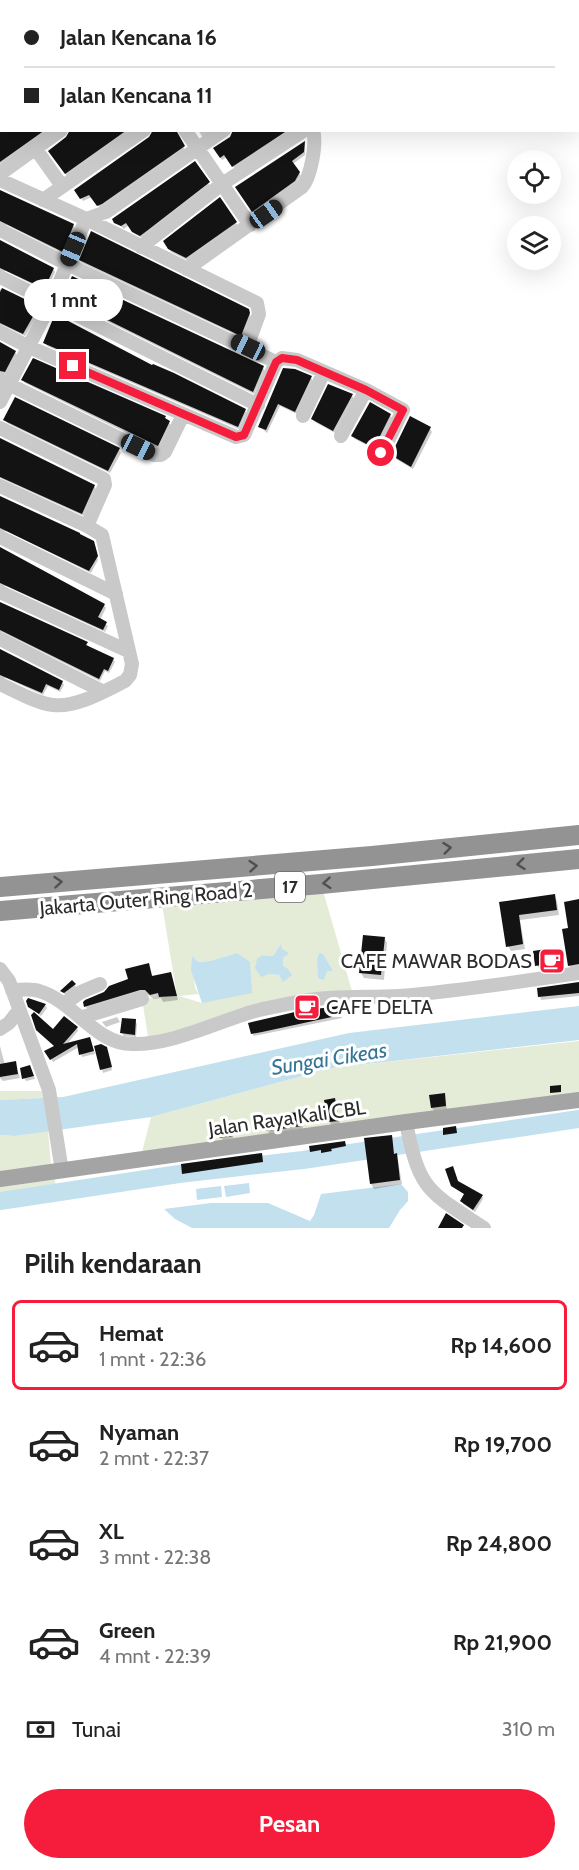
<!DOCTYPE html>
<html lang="id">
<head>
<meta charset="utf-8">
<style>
	:root { --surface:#fff; --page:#f2f2f2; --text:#222; --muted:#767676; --line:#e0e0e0; --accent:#f51c3c }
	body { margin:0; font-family:Cabin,sans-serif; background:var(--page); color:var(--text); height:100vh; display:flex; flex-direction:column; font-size:22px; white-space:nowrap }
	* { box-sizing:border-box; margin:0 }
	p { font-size:20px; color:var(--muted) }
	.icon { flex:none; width:33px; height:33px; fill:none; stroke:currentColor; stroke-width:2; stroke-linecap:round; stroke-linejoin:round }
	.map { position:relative; height:1228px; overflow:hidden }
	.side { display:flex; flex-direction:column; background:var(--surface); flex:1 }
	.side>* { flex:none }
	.top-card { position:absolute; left:0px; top:0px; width:579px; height:132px; box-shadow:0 6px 24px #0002; display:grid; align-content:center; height:132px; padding:0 24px; background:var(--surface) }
	.tools { position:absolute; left:507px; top:150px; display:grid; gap:12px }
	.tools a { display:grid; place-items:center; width:54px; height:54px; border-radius:50%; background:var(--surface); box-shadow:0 6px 24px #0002; font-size:30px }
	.end { position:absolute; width:27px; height:27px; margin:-14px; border:8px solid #f51c3c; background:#fff; box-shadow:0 0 0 3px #fff }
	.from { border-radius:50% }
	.bubble { position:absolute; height:42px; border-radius:21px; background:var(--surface); box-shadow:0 6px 24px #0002; font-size:20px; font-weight:700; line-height:42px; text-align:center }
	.car { position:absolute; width:18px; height:36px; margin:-18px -9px; border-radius:8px; box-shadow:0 0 4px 2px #0007; background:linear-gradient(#222 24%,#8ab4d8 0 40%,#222 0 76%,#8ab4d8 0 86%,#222 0) }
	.top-card b { display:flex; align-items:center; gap:21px; height:57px; font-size:22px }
	.top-card b+b { border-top:2px solid var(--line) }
	.top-card i { width:15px; height:15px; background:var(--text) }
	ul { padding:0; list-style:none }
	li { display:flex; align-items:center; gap:18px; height:90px; margin:0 12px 9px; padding:0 12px; border:3px solid transparent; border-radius:9px }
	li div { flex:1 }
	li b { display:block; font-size:22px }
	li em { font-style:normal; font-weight:700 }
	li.on { border-color:var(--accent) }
	li>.icon { width:54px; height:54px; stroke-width:1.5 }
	h2 { padding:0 24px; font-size:27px; line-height:72px }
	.pay { display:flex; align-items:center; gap:15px; height:66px; padding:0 24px; font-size:22px }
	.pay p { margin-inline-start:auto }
	.button { display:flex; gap:12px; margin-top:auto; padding:12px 24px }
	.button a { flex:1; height:69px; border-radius:36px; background:var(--accent); color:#fff; font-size:24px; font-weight:700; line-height:69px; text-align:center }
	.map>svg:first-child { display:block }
</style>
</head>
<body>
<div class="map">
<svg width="579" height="1228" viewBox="0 0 579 1228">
	<rect width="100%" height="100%" fill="#fff"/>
	<path fill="#e4ecd8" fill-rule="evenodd" d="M321 884 352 991 149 1043 142 999 177 996 161 898ZM281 945 282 949 283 981 279 975 269 974 262 955 273 956ZM237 953 202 1003 179 996 199 994 195 988 192 956 198 962 210 961Z
		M579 1041V1103L140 1160 151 1117 332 1068Z
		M0 1091H44L45 1098 0 1100Z
		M48 1131 51 1165 58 1193 0 1201V1135L15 1136Z"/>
	<path fill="#c2e0ee" d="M281 944 282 949 289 953 283 958V966L288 969 292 975 283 982 279 975 269 974 261 977 255 968 257 959 262 955 273 956Z
		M237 953 250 962 252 993 202 1003 191 970 192 956 198 962 210 961Z
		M319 953 323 954 333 971H327L324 980 318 978 317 960Z
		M579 1006V1040L332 1068 151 1117 15 1136 0 1135V1100L63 1097 349 1033Z
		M249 1183 250 1193 226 1197 224 1186Z
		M401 1184 408 1192V1201L400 1210 389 1228H192L175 1219 164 1209 211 1203H268L310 1221 314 1215 321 1194Z
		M221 1186 222 1197 197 1200 196 1189Z"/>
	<path fill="#0003" d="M54 0H86L54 2Z
		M112 0H132L133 2H113Z
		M190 0H244V2H188Z
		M310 0H389V2H311Z
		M435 0H469L434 2Z
		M513 0H567L566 2Z
		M0 18H2L0 55Z
		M2 71V110H0V72Z
		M2 126V130H53L0 166Z
		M71 130H133L67 176 50 151 71 134Z
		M173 130 185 150 100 208 92 197 83 201 76 190 150 138Z
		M198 130H214L203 138Z
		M233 130H295L235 169 227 157 222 160 215 149 233 135Z
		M305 143V155L293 164 301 176 295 185 255 214 237 187Z
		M195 163 210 186 142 238 135 234 129 225 124 229 115 222Z
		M0 192 73 225 75 228 64 254 7 225H0Z
		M220 199 238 226 189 261 171 252 165 242Z
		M0 242 53 269 55 272 49 284 51 286 48 292 6 271 0 272Z
		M80 260 248 310 251 317 243 338 82 263Z
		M0 289 38 308 40 311 25 336 2 325 0 327Z
		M64 298 263 368 265 371 254 394 66 301Z
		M45 343 153 367 245 410 246 413 239 429 47 346Z
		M0 344 15 352 17 355 7 375 0 374Z
		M284 370 311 378 313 381 297 414 280 406 267 433 259 426Z
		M23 380 165 418 171 425 159 449 25 383Z
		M329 385 352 396 354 398 335 433 315 422 313 419Z
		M390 415 392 418 376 450 355 439 353 436Z
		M5 420 119 450 121 453 110 473 7 423Z
		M430 429 432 432 413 469 394 458 393 455Z
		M0 440 94 486 96 489 84 516 0 478Z
		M0 498 95 546 98 560 91 573 7 531 0 532Z
		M0 549 104 605 106 608 100 620 108 626 105 632 6 586 0 587Z
		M0 604 86 643 88 646 113 659 115 662 109 673 105 671 100 681 2 632 0 634Z
		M0 650 62 682 64 685 60 692 48 686 43 695 6 678 0 679Z
		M554 896 557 901 559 915 520 920 525 949 511 951 508 946 500 903Z
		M579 901V967L572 969 569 965 570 930Z
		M384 938 387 943 384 980 364 978 361 973Z
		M546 951 549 967 539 968 537 965Z
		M148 965 153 977 171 973 178 1000 163 1002 161 998 154 999 148 995H143L88 1011 84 1002 130 980Z
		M72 982 77 988 66 996 62 991Z
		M579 984V996L541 1000 540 997 539 990Z
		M45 1005 47 1008 41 1016 29 1006Z
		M339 1008 342 1018 254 1036 252 1033Z
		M117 1017 120 1022 106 1027 102 1022Z
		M135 1021 137 1024 136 1037 124 1036 122 1033Z
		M77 1028 78 1031 67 1044 91 1042 95 1054 82 1057 79 1047 53 1062 46 1051 55 1047 53 1031Z
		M0 1046 5 1065 15 1063 20 1078 3 1081 0 1078Z
		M96 1047 108 1052 112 1070 103 1073Z
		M31 1070 35 1079 26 1081 24 1078Z
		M444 1095 447 1109 434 1111 432 1108Z
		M336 1103 340 1124 331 1125 330 1122Z
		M300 1114 303 1129 269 1134 268 1130Z
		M551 1116 553 1120 544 1123 541 1117Z
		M455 1128 458 1136 447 1137 445 1134Z
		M232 1130 233 1138 223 1140 221 1137Z
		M391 1136 394 1141 395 1155 398 1160 402 1184 374 1189 371 1184 366 1140Z
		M344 1143 348 1151 333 1154V1156L326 1158 324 1155 314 1157 312 1152Z
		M261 1154 265 1167 186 1178 183 1173Z
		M458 1183 482 1196 483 1199 475 1212 463 1204 462 1201 470 1200Z"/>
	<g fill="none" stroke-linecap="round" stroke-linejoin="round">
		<path stroke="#c2e0ee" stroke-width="18" d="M0 1201 179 1174 303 1160 579 1119"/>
	</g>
	<path fill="#131313" d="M0 130H45L0 162Z
		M70 130H127L65 174 48 151 66 137Z
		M153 130H176L185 146 102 204 97 206 89 195 80 199 74 190 149 137Z
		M233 130H288L232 167 224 155 220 158 213 148 230 137Z
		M305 141 304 152 292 161 300 172 295 181 252 212 235 187Z
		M195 161 210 182 148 230 140 236 132 232 126 223 121 226 114 223 112 219Z
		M0 190 74 224 63 252 0 221Z
		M220 197 237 222 186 258 168 249 163 241Z
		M91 231 249 309 250 313 241 336 79 260Z
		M0 240 54 268 48 281 50 282 47 290 0 268Z
		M72 276 264 366 253 392 63 298Z
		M2 288 39 306 23 334 0 323V292Z
		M55 314 152 365 153 364 174 373 246 409 238 427 43 343Z
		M0 342 16 351 5 372 0 371Z
		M33 358 166 416 165 418 170 421 158 446 21 380Z
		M283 368 295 369 312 376 295 412 278 404 266 430 258 427Z
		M328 384 353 394 333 431 311 419Z
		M15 397 120 448 108 471 3 420Z
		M370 402 391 414 374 448 351 436Z
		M410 416 431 427 411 467 391 455Z
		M0 438 95 485 82 514 0 477Z
		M0 496 80 533V534L94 541 98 556 89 571 0 528Z
		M0 547 105 604 98 617 107 622 103 630 0 583Z
		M0 602 88 642 86 645 114 658 108 671 104 669 99 679 0 630Z
		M0 649 63 681 59 690 46 684 42 693 0 675Z
		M555 894 557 910 519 915 523 944 506 947 499 902Z
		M579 899V964L568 966 562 929 568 928 564 902Z
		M363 935 385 937 381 975 359 973Z
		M546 949 549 964 535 966 533 951Z
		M149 963 152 976 171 972 177 996 159 997 158 993 150 995 145 990H140L84 1007 83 1002 85 1000 104 992 109 986 128 979 125 969Z
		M72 980 76 984 64 993 60 991Z
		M579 982V993L538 997 537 988Z
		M28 998 46 1004 39 1014 28 1007 26 1001Z
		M339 1006 341 1015 262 1032 251 1034 248 1023 299 1011Z
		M34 1012 53 1029 64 1016 78 1027 63 1044 90 1037 94 1051 79 1055 77 1044 50 1060 44 1051 54 1046 36 1030 31 1015Z
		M122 1018 136 1019 135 1035 120 1033Z
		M101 1044 107 1047 112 1067 100 1070 94 1046Z
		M16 1061 18 1074 0 1077V1064Z
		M30 1065 34 1076 22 1079 20 1068Z
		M561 1085V1092L550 1093V1086Z
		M445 1093 446 1106 431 1108 429 1095Z
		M335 1098 339 1121 328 1122 324 1100Z
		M301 1112 302 1126 266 1131 265 1123 289 1118 288 1113Z
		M231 1126 233 1136 219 1138 217 1128Z
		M456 1126 457 1133 443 1135V1128Z
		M392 1135 394 1154 397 1153 400 1180 370 1184 364 1138Z
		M345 1141 346 1146 331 1149 332 1151 321 1153V1150L310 1152 309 1146Z
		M262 1153 263 1162 182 1174 181 1164Z
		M453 1166 458 1181 483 1195 473 1210 460 1201 464 1194 451 1186 445 1169Z
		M446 1213 464 1225 462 1228H438Z"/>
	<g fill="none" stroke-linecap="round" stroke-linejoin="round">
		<path stroke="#c9c9c9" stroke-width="14" d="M43 0 44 2
			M296 0 300 2
			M396 0 399 2
			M500 0 503 2
			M12 2 14 0
			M93 2 96 0
			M168 2 170 0
			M251 2 253 0
			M424 2 425 0
			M474 2 475 0
			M572 2 573 0
			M0 9 2 8
			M578 39H579
			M0 61 2 60
			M578 94 579 91
			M578 112 579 113
			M0 116 2 115
			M185 130 250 225
			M35 148 62 186
			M0 174 61 130
			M0 180 86 219 257 303 259 314 247 347
			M43 200 144 130
			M0 230 67 264 276 362
			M141 247 222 184 305 130
			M187 269 302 187C311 177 317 143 313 130
			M0 277 258 405
			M0 332 29 347 236 437 244 435 276 362 282 358 297 360 366 390 403 410 382 453
			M0 380 154 455H161L165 452 183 415
			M0 402 51 303 86 219 106 212 224 130
			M303 416 324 372
			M0 428 104 479 105 485 87 526
			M341 436 366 390
			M0 486 87 526 102 535 132 664 130 675 125 681C105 691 76 708 53 705 35 703 16 691 0 684
			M0 537 116 594
			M0 592 128 651
			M0 639 102 691
			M0 969 9 981 49 1090 62 1171
			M12 990C21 990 31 988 39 991 74 1001 95 1044 132 1044 173 1045 216 1022 255 1011 270 1007 287 1004 304 1001 335 995 367 998 399 996 459 991 519 982 579 973
			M64 1004 81 992 100 984
			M83 1017 142 999
			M0 1029 9 1023 19 1010
			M406 1122C419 1191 428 1191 484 1228"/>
		<path stroke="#a4a4a4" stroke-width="16" d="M0 1179 406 1122 579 1100"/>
		<path stroke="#939393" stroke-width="20" d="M0 887 372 856 579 835
			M0 911 321 884 579 859"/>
	</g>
	<defs><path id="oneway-chevron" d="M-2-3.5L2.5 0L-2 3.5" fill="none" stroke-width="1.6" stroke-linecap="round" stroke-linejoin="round" transform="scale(1.5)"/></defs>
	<g stroke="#505050">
		<use href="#oneway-chevron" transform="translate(447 848) rotate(-6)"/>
		<use href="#oneway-chevron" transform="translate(521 864) rotate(174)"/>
		<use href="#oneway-chevron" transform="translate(253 866) rotate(-5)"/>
		<use href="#oneway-chevron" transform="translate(58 882) rotate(-5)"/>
		<use href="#oneway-chevron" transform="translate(327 883) rotate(175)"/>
	</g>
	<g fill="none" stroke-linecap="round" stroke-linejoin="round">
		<path stroke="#f51c3c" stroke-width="8" d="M73 366 236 437 244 435 276 362 282 358 297 360 366 390 403 410 381 453"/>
	</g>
	<defs>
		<symbol id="cafe-square" viewBox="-11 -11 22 22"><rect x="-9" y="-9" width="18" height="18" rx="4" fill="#f51c3c" stroke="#fff"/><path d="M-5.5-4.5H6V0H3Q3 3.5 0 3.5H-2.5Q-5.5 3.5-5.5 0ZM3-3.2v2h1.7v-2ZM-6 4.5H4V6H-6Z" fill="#fff"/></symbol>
	</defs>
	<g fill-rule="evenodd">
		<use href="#cafe-square" x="537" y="946" width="30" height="30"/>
		<use href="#cafe-square" x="292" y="992" width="30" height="30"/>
	</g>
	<g text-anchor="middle" stroke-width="6" stroke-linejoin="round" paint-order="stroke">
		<rect fill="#fff" stroke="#6b6b6b" stroke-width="1.5" x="275" y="872" width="30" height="30" rx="4.5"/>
		<g font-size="18" font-weight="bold" fill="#2c2c2c">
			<text x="290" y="893">17</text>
		</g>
		<g font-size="20" fill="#2c2c2c" stroke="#fff">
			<text transform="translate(146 899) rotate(-5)" y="7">Jakarta Outer Ring Road 2</text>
			<text transform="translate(287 1118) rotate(-8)" y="7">Jalan Raya Kali CBL</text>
		</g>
		<g font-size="20" fill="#2c2c2c" stroke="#fff" text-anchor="end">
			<text x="532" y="968">CAFE MAWAR BODAS</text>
			<text x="326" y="1014" text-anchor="start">CAFE DELTA</text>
		</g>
		<g font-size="21" font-style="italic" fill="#347695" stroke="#fff">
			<text transform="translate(329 1059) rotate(-9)" y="7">Sungai Cikeas</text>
		</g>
	</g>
</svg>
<div class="tools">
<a><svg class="icon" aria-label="locate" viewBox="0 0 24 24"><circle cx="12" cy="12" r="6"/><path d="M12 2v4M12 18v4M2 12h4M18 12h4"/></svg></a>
<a><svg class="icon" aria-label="layers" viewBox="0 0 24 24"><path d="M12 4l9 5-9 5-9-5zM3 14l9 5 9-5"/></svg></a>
</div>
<i class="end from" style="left:381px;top:453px"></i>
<i class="end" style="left:73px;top:366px"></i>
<div class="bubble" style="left:24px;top:279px;width:99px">1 mnt</div>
<i class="car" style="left:266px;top:214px;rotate:55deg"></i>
<i class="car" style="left:73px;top:249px;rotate:203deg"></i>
<i class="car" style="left:248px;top:347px;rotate:295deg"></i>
<i class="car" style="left:138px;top:447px;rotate:116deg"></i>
<div class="top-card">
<b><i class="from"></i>Jalan Kencana 16</b>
<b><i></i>Jalan Kencana 11</b>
</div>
</div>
<section class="side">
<h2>Pilih kendaraan</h2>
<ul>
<li class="on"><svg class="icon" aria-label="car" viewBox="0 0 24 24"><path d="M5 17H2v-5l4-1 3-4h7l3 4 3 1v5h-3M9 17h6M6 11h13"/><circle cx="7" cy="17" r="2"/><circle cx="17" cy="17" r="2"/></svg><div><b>Hemat</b><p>1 mnt · 22:36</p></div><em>Rp 14,600</em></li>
<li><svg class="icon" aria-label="car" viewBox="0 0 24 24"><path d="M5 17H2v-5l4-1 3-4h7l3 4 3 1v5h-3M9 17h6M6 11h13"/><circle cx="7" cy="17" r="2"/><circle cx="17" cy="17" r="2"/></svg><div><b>Nyaman</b><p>2 mnt · 22:37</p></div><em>Rp 19,700</em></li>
<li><svg class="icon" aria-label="car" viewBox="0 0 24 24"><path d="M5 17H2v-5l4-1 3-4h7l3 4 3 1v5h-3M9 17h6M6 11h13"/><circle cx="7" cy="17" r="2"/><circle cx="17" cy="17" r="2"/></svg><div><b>XL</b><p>3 mnt · 22:38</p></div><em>Rp 24,800</em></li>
<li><svg class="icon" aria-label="car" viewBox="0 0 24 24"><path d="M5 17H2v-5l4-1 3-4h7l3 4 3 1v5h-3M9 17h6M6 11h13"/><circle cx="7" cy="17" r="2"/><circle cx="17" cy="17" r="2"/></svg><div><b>Green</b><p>4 mnt · 22:39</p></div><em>Rp 21,900</em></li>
</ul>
<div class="pay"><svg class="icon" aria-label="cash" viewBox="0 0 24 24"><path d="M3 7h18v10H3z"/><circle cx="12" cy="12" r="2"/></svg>Tunai<p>310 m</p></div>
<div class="button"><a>Pesan</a></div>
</section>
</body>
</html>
